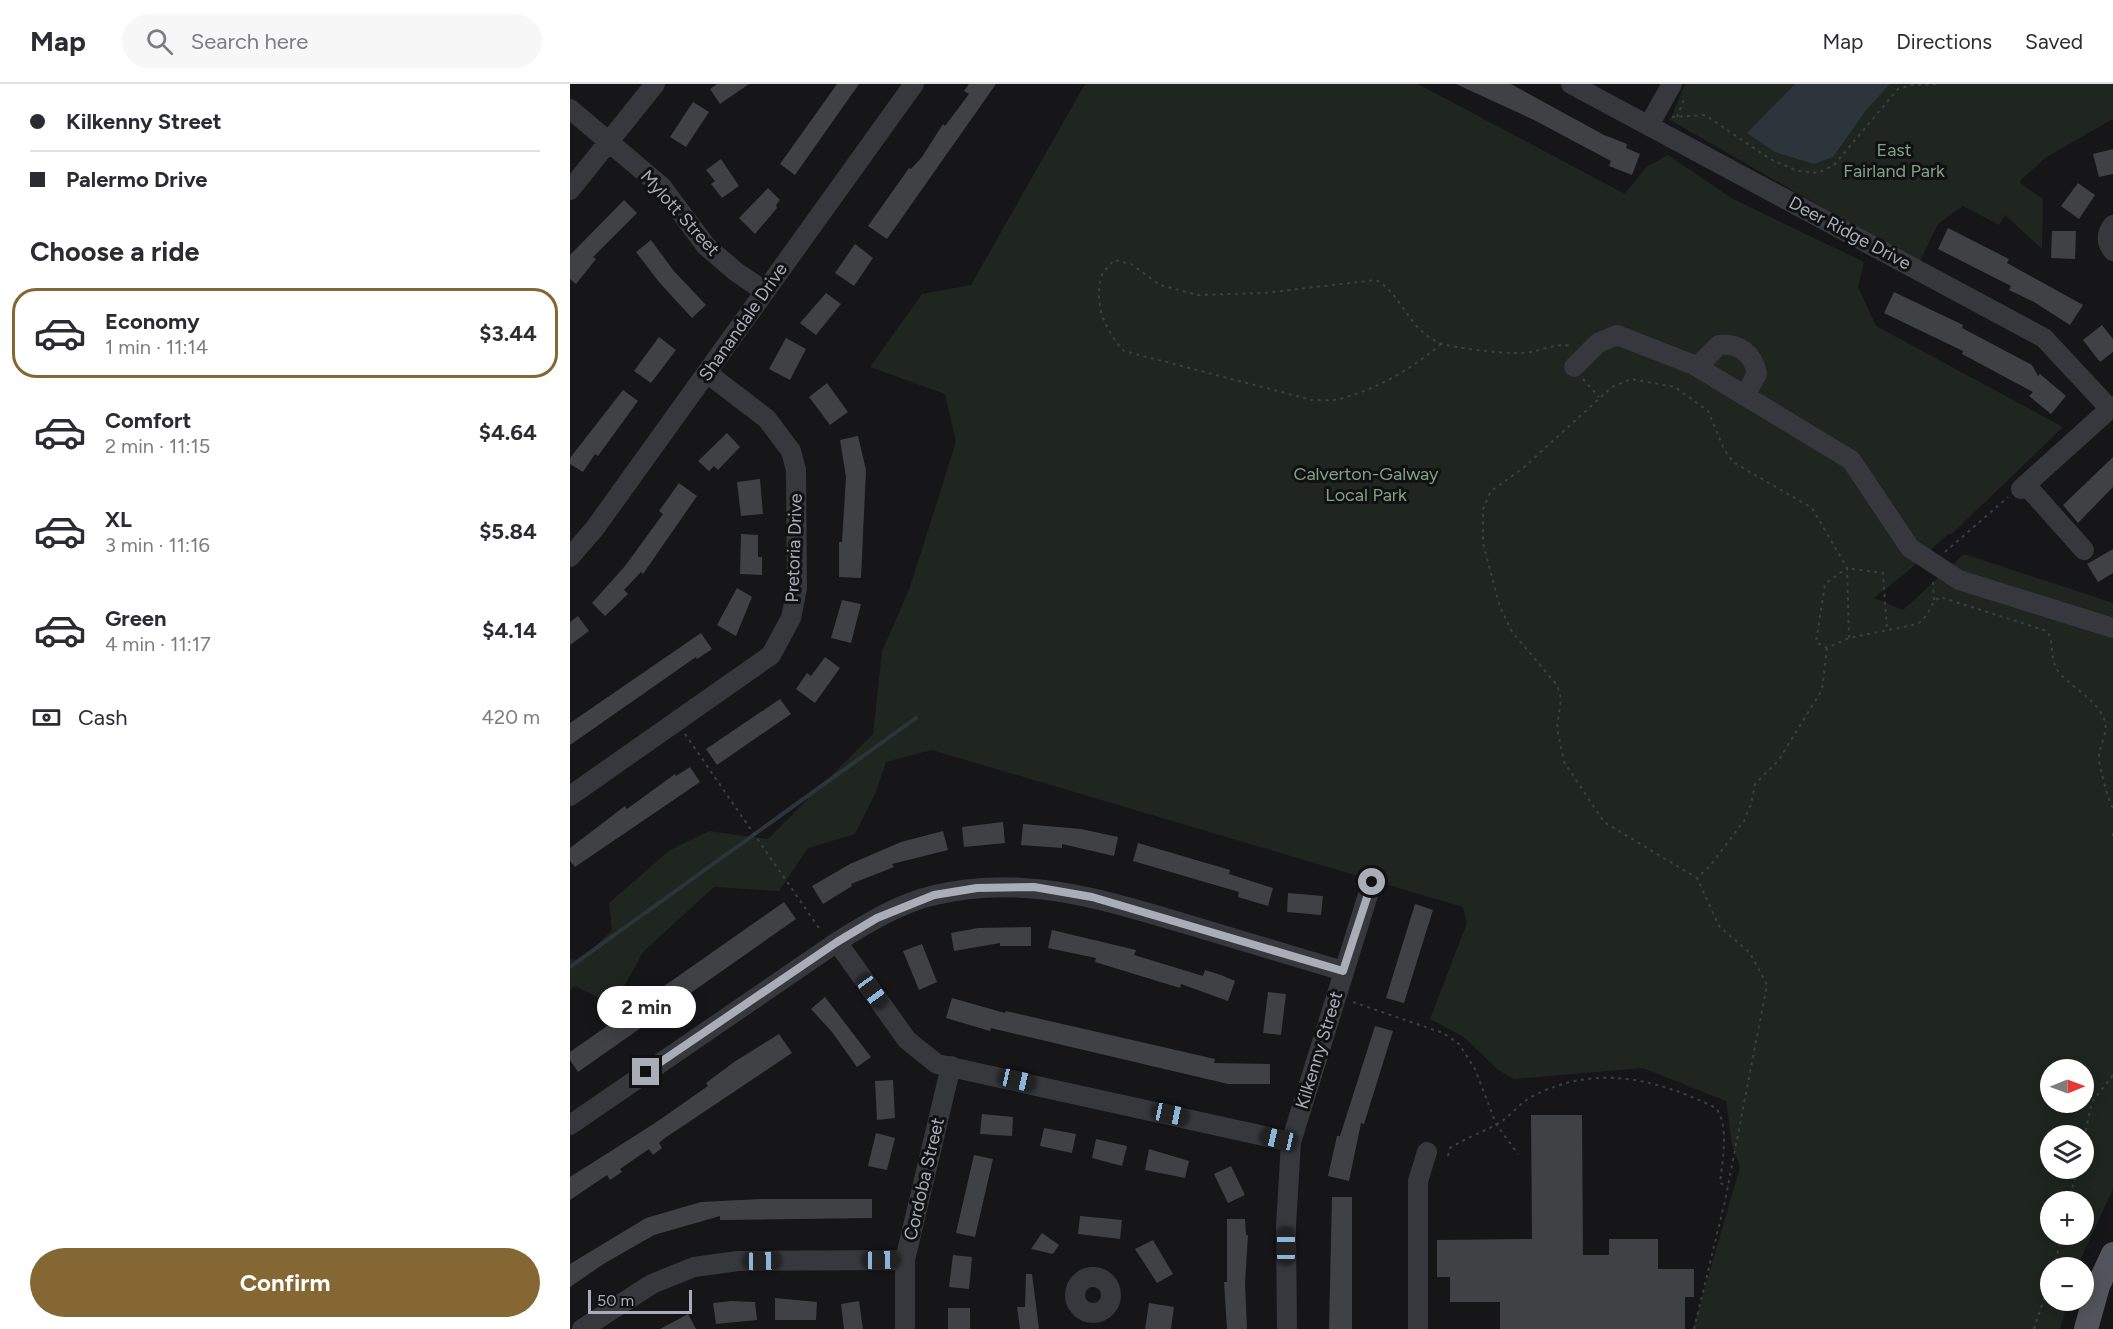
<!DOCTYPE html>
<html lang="en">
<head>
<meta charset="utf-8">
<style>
	:root { --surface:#fff; --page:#f7f7f7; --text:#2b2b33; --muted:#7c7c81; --line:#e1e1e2; --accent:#856733 }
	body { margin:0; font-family:Figtree,sans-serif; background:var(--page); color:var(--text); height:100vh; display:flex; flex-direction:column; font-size:22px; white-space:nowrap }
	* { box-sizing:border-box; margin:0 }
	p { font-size:20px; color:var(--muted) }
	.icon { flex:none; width:33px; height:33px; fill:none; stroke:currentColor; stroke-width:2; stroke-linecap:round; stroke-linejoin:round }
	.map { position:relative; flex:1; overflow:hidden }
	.drawer { display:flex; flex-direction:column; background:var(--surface); width:570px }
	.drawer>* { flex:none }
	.banner { display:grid; align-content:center; height:132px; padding:0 30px; background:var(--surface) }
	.needle { width:39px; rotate:89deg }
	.tools { position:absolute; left:1470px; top:975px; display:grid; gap:12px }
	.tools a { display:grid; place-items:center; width:54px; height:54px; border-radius:50%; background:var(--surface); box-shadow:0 3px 15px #0003; font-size:30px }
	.scale { position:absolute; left:18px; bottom:15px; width:104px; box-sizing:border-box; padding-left:6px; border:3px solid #a8adb8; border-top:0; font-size:16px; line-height:21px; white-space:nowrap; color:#a8adb8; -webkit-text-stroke:4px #111113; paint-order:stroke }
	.end { position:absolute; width:27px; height:27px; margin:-14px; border:8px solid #a8adb8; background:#111; box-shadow:0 0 0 3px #111 }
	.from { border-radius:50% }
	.bubble { position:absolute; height:42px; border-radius:21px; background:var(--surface); box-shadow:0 3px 15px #0003; font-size:20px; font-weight:700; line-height:42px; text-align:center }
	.car { position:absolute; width:18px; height:36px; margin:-18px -9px; border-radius:8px; box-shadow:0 0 4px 2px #0007; background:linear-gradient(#222 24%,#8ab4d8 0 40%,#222 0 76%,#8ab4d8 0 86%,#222 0) }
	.banner b { display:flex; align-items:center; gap:21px; height:57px; font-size:22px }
	.banner b+b { border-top:2px solid var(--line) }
	.banner i { width:15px; height:15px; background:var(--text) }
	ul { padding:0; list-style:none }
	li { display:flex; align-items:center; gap:18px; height:90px; margin:0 12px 9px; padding:0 18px; border:3px solid transparent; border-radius:24px }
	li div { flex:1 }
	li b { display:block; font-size:22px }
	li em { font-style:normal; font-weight:700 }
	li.active { border-color:var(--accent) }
	li>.icon { width:54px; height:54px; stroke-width:1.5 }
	h2 { padding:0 30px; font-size:27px; line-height:72px }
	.pay { display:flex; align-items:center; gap:15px; height:66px; padding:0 30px; font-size:22px }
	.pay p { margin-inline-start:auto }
	.cta { display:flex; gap:12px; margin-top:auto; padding:12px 30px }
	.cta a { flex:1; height:69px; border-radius:36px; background:var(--accent); color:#fff; font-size:24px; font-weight:700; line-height:69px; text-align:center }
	header { display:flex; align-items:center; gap:36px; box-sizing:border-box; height:84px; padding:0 30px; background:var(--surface); border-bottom:2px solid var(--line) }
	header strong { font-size:28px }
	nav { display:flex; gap:33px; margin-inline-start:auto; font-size:21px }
	.search { width:420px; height:54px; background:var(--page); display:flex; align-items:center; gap:15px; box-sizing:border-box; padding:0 21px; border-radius:33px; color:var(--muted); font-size:22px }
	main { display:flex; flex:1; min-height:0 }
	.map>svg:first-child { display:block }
</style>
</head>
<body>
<header>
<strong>Map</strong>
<div class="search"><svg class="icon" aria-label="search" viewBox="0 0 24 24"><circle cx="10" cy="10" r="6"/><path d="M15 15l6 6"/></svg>Search here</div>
<nav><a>Map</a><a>Directions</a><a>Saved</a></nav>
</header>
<main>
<section class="drawer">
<div class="banner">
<b><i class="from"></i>Kilkenny Street</b>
<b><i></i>Palermo Drive</b>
</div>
<h2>Choose a ride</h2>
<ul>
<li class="active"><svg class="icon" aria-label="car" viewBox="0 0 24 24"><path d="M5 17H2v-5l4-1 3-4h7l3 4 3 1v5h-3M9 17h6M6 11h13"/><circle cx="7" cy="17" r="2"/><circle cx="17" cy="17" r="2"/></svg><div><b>Economy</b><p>1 min · 11:14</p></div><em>$3.44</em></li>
<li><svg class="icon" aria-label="car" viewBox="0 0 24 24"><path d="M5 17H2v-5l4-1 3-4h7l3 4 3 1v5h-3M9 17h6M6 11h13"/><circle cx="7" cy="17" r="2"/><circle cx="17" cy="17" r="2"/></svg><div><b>Comfort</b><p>2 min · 11:15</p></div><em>$4.64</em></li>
<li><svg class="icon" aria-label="car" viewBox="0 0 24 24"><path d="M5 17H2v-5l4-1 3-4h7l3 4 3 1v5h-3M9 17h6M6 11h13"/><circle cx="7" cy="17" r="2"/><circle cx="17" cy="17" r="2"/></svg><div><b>XL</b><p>3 min · 11:16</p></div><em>$5.84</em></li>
<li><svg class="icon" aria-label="car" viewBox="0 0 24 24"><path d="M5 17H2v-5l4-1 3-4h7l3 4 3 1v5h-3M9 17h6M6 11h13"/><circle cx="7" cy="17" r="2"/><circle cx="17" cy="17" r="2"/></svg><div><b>Green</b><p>4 min · 11:17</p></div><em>$4.14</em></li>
</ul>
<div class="pay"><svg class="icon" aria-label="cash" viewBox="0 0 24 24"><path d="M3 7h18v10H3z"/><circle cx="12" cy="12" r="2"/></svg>Cash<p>420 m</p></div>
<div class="cta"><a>Confirm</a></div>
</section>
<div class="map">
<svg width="1543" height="1245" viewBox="0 0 1543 1245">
	<rect width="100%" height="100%" fill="#161618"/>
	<path fill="#1e261f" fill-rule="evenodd" d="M515 0H848L1055 110 1076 83 1098 71 1163 115 1294 178 1288 203 1306 242 1493 343 1382 450H1378L1337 488 1304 514 1333 526 1394 470 1543 519V1105L1507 1183 1480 1184V1216L1498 1217 1490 1245H1123L1170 1083 1162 1060 1156 1017 1073 984 944 995 928 986 894 953 860 935 897 839 893 823 362 666 316 678 305 710 285 750 238 764 209 807 144 803 73 868 44 921 5 902 0 906V875L11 877 42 846 39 819 100 766 139 747 198 755 303 650 312 567 339 506 386 358 375 310 300 283 352 210 401 201ZM1480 986H1514V1018H1480ZM1480 1052H1514V1084H1480ZM1480 1118H1514V1150H1480Z
		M1115 0H1543V35L1475 74 1451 96 1450 99 1473 115 1472 165 1435 131 1429 141 1393 122 1368 140 1349 179 1100 36Z"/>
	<path fill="#2c353c" d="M1225 0H1320L1296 26 1263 73 1244 80 1205 68 1177 49Z"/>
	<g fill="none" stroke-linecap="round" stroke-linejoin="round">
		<path stroke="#2c353c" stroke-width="4" d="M0 883 346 634"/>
	</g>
	<path fill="#404145" d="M147 0H179L150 20 140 5Z
		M267 0H289L225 91 210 80Z
		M399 0H426L317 155 298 142 339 84 341 85 352 73 373 40 375 42 399 10 394 7Z
		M886 0H941L1034 51 1057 60 1056 64 1070 70 1062 91 1039 82 1041 77 964 36Z
		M123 18 139 28 116 63 100 53Z
		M1543 65V90L1529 93 1523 70Z
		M151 75 169 102 152 114 141 100 145 97 136 86Z
		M1508 99 1525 111 1509 135 1491 122Z
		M198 104 210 116 206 121 207 124 185 150 169 134Z
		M54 116 67 129 23 173 26 175 6 200 0 195V171Z
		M1378 144 1439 175 1437 179 1513 221 1500 241 1464 218 1439 206 1441 202 1368 165Z
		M1482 147H1506L1505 175 1481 174Z
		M81 156 103 186 136 221 122 234 89 198 66 168Z
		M285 160 303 174 284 202 265 189Z
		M1324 208 1393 241 1392 244 1462 281 1468 292 1470 290 1496 312 1481 330 1459 312 1463 308 1392 270 1393 267 1314 229Z
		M256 209 271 220 246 251 230 239Z
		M1532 241 1543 255V268L1530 278 1513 256Z
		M89 253 106 266 81 299 64 287Z
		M216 254 236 265 220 296 199 285Z
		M257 299 278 328 260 341 239 313Z
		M53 306 68 317 28 372 25 370 13 388 0 380V374Z
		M157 349 170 363 148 386 144 382 139 387 128 377Z
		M288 352 296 386 291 494 269 493V458H272L276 393 270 356Z
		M1543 373V403L1508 439 1493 421Z
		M190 395 193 430 171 432 167 398Z
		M109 399 127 412 73 490 71 488 54 506 58 510 35 532 22 519 55 482 93 430 89 427Z
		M171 450 188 451V473H192V491L170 490Z
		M1543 465V489L1528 498 1517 480Z
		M167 504 182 513 166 552 147 541Z
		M272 516 291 520 281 559 261 554Z
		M8 532 19 547 0 561V538Z
		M131 549 142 565 127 575 126 573 0 661V639Z
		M255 573 270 584 245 619 226 605 237 589 241 592Z
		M210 615 221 630 147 681 136 665Z
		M120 683 130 698 5 783 0 777V764L55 722 57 725 105 690 106 692Z
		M433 738 435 759 394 763 392 743Z
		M453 740 511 745 548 753 544 772 492 760V764L451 761Z
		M373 747 378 766 322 780 324 783 281 800 282 802 253 820 242 802 280 780 331 758Z
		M568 759 660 786 659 790 703 804 698 822 668 813 669 808 563 777Z
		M718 809 753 812 751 831 717 828Z
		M214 818 226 835 8 988 0 976V968Z
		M845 820 863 826 834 919 816 914Z
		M461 843V862H430V859L384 867 381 849 408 844Z
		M482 846 566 866 564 871 633 892 635 886 651 891 665 897 658 917 611 900 610 904 525 878 526 874 478 864Z
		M352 860 367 898 349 906 333 867Z
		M698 908 716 910 711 951 693 949Z
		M255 913 301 973 287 983 262 948 241 925Z
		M382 914 435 929 436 927 645 975 644 979 700 980V1000H658L421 944 420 947 376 934Z
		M805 942 823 947 794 1040 791 1039 779 1097 758 1092 767 1052H770Z
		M209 950 222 969 95 1054 89 1059 92 1064 83 1071 79 1065 50 1085 52 1088 40 1096 37 1091 0 1116V1093L85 1039 138 1002 136 999 164 978Z
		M323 996 325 1034 307 1036 305 997Z
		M412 1030 443 1033 442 1052 410 1050Z
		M961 1031H1012L1013 1171H1039V1155H1088V1185H1124V1213H1115V1245H930V1218H880V1193H867V1156L962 1155Z
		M474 1044 506 1050 502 1069 470 1062Z
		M306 1049 325 1054 317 1086 298 1082Z
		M526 1055 557 1062 552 1082 522 1074Z
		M579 1065 619 1077 615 1094 575 1086Z
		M404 1071 423 1075 405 1153 386 1149Z
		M661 1082 675 1111 658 1119 644 1090Z
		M762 1113H782V1245H759Z
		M191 1115H302V1134L150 1136V1132L84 1151 35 1179 0 1203V1180L76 1134 131 1118Z
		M510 1132 552 1136 550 1155 508 1150Z
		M657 1135H675L676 1151H678L675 1199 677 1245H657L654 1198H657Z
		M472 1149 489 1161 483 1170 461 1165Z
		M583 1156 603 1190 587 1199 565 1165Z
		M383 1171 402 1173 399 1205 379 1203Z
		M456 1190H462L469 1245H450L447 1223H455Z
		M205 1214 247 1218 246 1236H205Z
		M161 1217 185 1218 187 1236 146 1240 143 1219Z
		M289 1217 293 1245H274L271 1220Z
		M579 1219 604 1223 601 1245H575Z
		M378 1224H400V1245H378Z
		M118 1230 126 1245H90Z"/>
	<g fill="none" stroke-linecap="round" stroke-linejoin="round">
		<path stroke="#3d3f44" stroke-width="2" stroke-dasharray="3 4.5" stroke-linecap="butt" d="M1102 33 1135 31 1200 75 1228 87 1248 89 1264 81 1328 5 1342 1 1369 0
			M1107 33 1115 13
			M871 260C843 284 806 306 769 315 761 317 750 316 742 316L554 267C536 247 524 223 531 194 532 188 540 181 544 176L561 180 590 201 628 211 694 209 806 196C833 211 837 245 870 259 882 264 937 270 951 269 968 269 985 258 1001 262
			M1013 295 1029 313
			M1375 468 1438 413
			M1363 498 1364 516
			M1279 554 1277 484 1313 489 1317 546
			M1257 564 1252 606 1208 677 1185 700 1181 720 1174 737 1140 782 1127 794 1034 738 994 678 987 644 991 614 987 601 942 548 929 520 913 459V425L921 407 952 385 1042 303 1061 295 1105 303 1138 327 1154 365 1163 378 1242 424 1277 484 1255 500 1246 558 1257 564 1279 554 1348 540 1357 531 1364 517 1370 513 1477 547C1485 559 1479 574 1488 587 1501 604 1529 616 1535 638 1538 651 1528 663 1529 675 1530 684 1538 717 1543 724
			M115 650 251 847
			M1543 749V757
			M783 918 873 949 889 960 905 985 926 1040 948 1070
			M1514 1054 1522 1018 1543 991
			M878 1072 880 1064C896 1054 913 1048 929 1039 942 1031 950 1018 965 1011 1027 980 1087 995 1146 1024 1160 1043 1152 1077 1150 1099L1158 1102
			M1499 1118 1507 1084
			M1484 1184 1492 1150
			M1124 1245 1155 1117 1197 901 1180 869 1149 842 1127 794
			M1464 1245 1480 1196"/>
		<path stroke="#37383d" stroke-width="20" d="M1001 0 1474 254 1540 325
			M0 25 92 103 136 162 165 187 194 207
			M1079 41 1102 0
			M0 106 85 0
			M1543 141C1536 150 1536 158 1543 167
			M1004 283 1028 259 1047 251 1124 281 1281 376 1340 464 1389 496 1543 544
			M1127 283 1149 261C1169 259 1183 269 1187 290L1175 311
			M1456 401 1514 466
			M1451 405 1543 322
			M0 473 25 444 344 0
			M0 712 201 571 221 534 227 504 226 386 221 367 197 335 137 289
			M267 858 337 956 367 980 721 1058
			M0 1041 267 858C297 839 330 819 365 811 454 790 531 815 616 840 668 856 721 871 773 887
			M505 1211a18 18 0 1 1 36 0a18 18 0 1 1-36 0Z
			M12 1245 82 1200 124 1183 168 1177 335 1176
			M335 1245V1176L381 982
			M717 1245 716 1142 721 1058 802 798
			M848 1245V1097L857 1068"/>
		<path stroke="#53555c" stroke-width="24" d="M1516 1245 1528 1202 1543 1170"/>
	</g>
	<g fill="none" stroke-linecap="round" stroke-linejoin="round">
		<path stroke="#a8adb8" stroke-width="8" d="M76 988 267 858 307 834 364 811 407 804 464 803 522 813 773 887 802 798"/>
	</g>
	<g text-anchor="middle" stroke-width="6" stroke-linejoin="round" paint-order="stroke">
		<g font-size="18" fill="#7fa381" stroke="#111113">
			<text x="1324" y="72">East<tspan x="1324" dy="21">Fairland Park</tspan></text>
			<text x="796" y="396">Calverton-Galway<tspan x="796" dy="21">Local Park</tspan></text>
		</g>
		<g font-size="18" fill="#a8adb8" stroke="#111113">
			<text transform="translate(110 129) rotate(48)" y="6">Mylott Street</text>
			<text transform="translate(1280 149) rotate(28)" y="6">Deer Ridge Drive</text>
			<text transform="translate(173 238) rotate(-55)" y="6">Shanandale Drive</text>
			<text transform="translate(224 464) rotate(-88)" y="6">Pretoria Drive</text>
			<text transform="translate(749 966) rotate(-73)" y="6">Kilkenny Street</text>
			<text transform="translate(354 1095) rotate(-77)" y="6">Cordoba Street</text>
		</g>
	</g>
</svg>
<div class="tools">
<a><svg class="needle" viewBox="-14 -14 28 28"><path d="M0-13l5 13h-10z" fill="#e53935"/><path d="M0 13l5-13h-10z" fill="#7c7c81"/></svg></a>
<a><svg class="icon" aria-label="layers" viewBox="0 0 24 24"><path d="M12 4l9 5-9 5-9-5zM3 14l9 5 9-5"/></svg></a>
<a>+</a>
<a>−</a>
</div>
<div class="scale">50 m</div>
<i class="end from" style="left:802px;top:798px"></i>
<i class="end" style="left:76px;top:988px"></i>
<div class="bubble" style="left:27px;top:902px;width:99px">2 min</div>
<i class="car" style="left:302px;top:907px;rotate:144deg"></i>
<i class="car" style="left:447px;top:996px;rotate:103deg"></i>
<i class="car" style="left:600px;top:1030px;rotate:102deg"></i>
<i class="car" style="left:709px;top:1055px;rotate:283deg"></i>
<i class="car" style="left:716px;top:1162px;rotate:0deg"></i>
<i class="car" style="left:311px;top:1176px;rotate:89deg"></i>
<i class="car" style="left:192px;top:1177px;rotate:89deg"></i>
</div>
</main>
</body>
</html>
